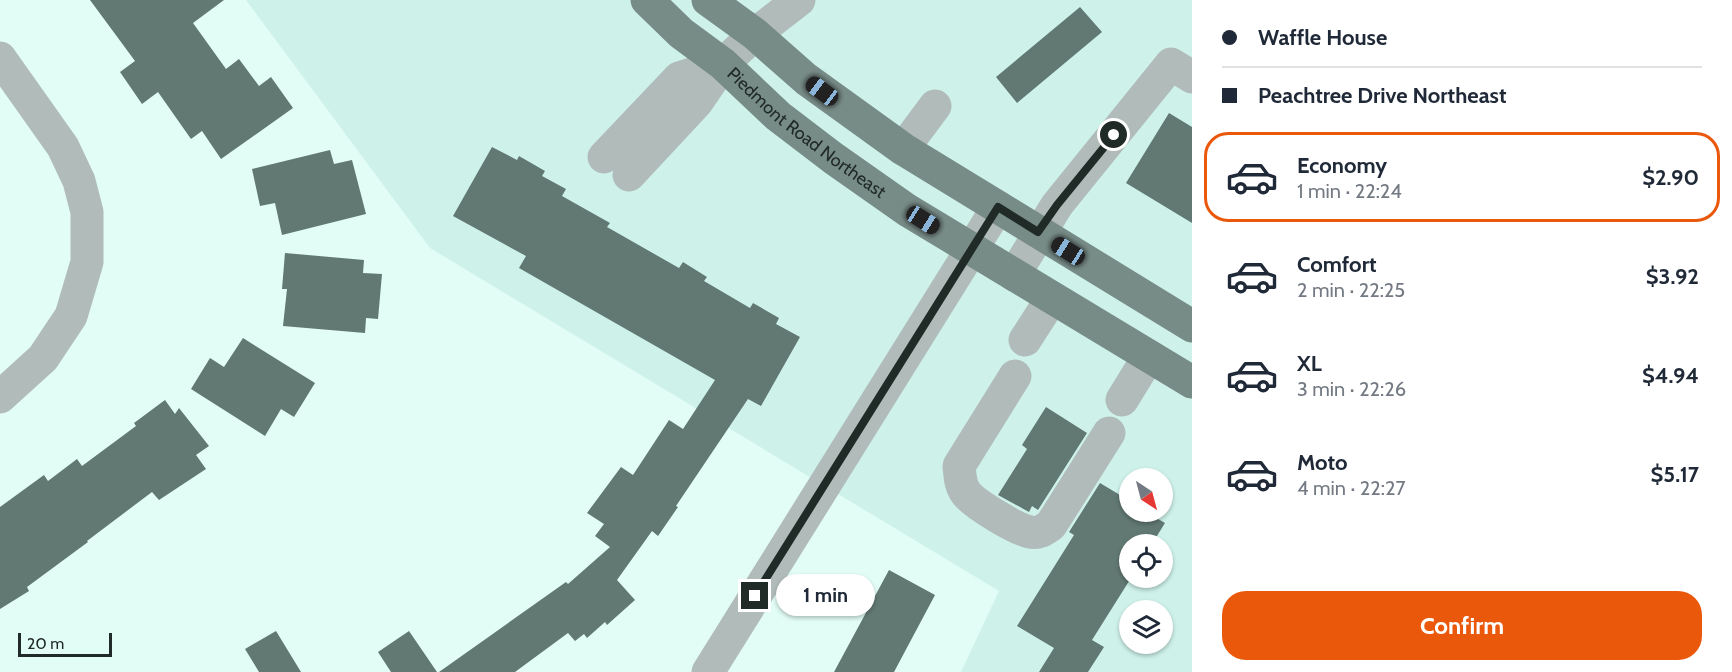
<!DOCTYPE html>
<html lang="en">
<head>
<meta charset="utf-8">
<style>
	:root { --surface:#fff; --page:#f2f2f3; --text:#1f2937; --muted:#747a83; --line:#e0e1e3; --accent:#ea580c }
	body { margin:0; font-family:Cabin,sans-serif; background:var(--page); color:var(--text); height:100vh; display:flex; flex-direction:column; font-size:22px; white-space:nowrap }
	* { box-sizing:border-box; margin:0 }
	p { font-size:20px; color:var(--muted) }
	.icon { flex:none; width:33px; height:33px; fill:none; stroke:currentColor; stroke-width:2; stroke-linecap:round; stroke-linejoin:round }
	.map { position:relative; flex:1; overflow:hidden }
	.drawer { display:flex; flex-direction:column; background:var(--surface); width:540px }
	.drawer>* { flex:none }
	.hud { display:grid; align-content:center; height:132px; padding:0 30px; background:var(--surface) }
	.needle { width:39px; rotate:144deg }
	.buttons { position:absolute; left:1119px; top:468px; display:grid; gap:12px }
	.buttons a { display:grid; place-items:center; width:54px; height:54px; border-radius:50%; background:var(--surface); box-shadow:0 2px 4px #0004; font-size:30px }
	.scale { position:absolute; left:18px; bottom:15px; width:94px; box-sizing:border-box; padding-left:6px; border:3px solid #202a27; border-top:0; font-size:16px; line-height:21px; white-space:nowrap; color:#202a27; -webkit-text-stroke:4px #e2fcf6; paint-order:stroke }
	.end { position:absolute; width:27px; height:27px; margin:-14px; border:8px solid #202a27; background:#fff; box-shadow:0 0 0 3px #fff }
	.from { border-radius:50% }
	.bubble { position:absolute; height:42px; border-radius:21px; background:var(--surface); box-shadow:0 2px 4px #0004; font-size:20px; font-weight:800; line-height:42px; text-align:center }
	.car { position:absolute; width:18px; height:36px; margin:-18px -9px; border-radius:8px; box-shadow:0 0 4px 2px #0007; background:linear-gradient(#222 24%,#8ab4d8 0 40%,#222 0 76%,#8ab4d8 0 86%,#222 0) }
	.hud b { display:flex; align-items:center; gap:21px; height:57px; font-size:22px }
	.hud b+b { border-top:2px solid var(--line) }
	.hud i { width:15px; height:15px; background:var(--text) }
	ul { padding:0; list-style:none }
	li { display:flex; align-items:center; gap:18px; height:90px; margin:0 12px 9px; padding:0 18px; border:3px solid transparent; border-radius:24px }
	li div { flex:1 }
	li b { display:block; font-size:22px }
	li em { font-style:normal; font-weight:800 }
	li.active { border-color:var(--accent) }
	li>.icon { width:54px; height:54px; stroke-width:1.5 }
	.action { display:flex; gap:12px; margin-top:auto; padding:12px 30px }
	.action a { flex:1; height:69px; border-radius:24px; background:var(--accent); color:#fff; font-size:24px; font-weight:800; line-height:69px; text-align:center }
	main { display:flex; flex:1; min-height:0 }
	.map>svg:first-child { display:block }
</style>
</head>
<body>
<main>
<div class="map">
<svg width="1192" height="672" viewBox="0 0 1192 672">
	<rect width="100%" height="100%" fill="#e2fcf6"/>
	<path fill="#cef2ea" fill-rule="evenodd" d="M246 0H1192V672H961L999 591 430 248ZM1130 478H1162V512H1130ZM1130 544H1162V578H1130ZM1130 610H1162V644H1130Z"/>
	<path fill="#617873" d="M90 0H224L193 23 226 69 239 59 259 86 271 77 293 108 221 159 202 131 191 139 158 92 142 104 120 72 135 61Z
		M1080 7 1102 32 1017 103 996 77Z
		M1169 113 1192 127V223L1126 183Z
		M492 147 517 160 519 156 545 171 542 176 566 189 562 196 610 223 607 227 679 268 683 262 707 277 704 281 750 308 753 303 779 318 776 324 800 337 761 406 748 399 676 506 678 507 658 536 652 531 617 580 635 600 607 625 605 622 587 638 584 634 575 641 568 633 515 672H439L566 582 568 584 610 547 595 536 604 524 587 513 621 467 633 475 669 420 683 429 715 380 519 268 526 256 453 216Z
		M330 150 334 164 352 160 366 214 282 235 275 203 260 206 252 169Z
		M285 253 364 260 363 273 382 274 378 319 366 318 365 333 283 326 287 289H282Z
		M243 338 315 383 294 417 281 409 265 436 191 389 210 358 224 367Z
		M165 400 175 414 179 408 209 446 196 455 206 469 159 500 152 492 87 541 88 542 27 587 29 591 0 609V507L44 475 48 481 77 459 82 466 136 426 134 423Z
		M1046 407 1087 433 1038 510 1032 506 1029 512 998 495 1027 449 1022 445Z
		M1100 483 1130 501V512H1146L1165 523 1152 544H1130V578H1131L1092 640 1104 647 1088 672H1039L1054 648 1017 626 1074 535 1069 532Z
		M889 570 935 595 894 672H834Z
		M276 631 301 672H259L245 649Z
		M409 631 437 672H391L378 652Z"/>
	<g fill="none" stroke-linecap="round" stroke-linejoin="round">
		<path stroke="#b1bcba" stroke-width="33" d="M0 58 63 147 79 181 87 212V262L71 316 43 358 0 397
			M903 149 935 106
			M604 157 679 78 723 64
			M629 175 697 102 723 64 755 34 799 0
			M1014 275 1057 205 1171 64 1192 77
			M1025 340 1052 298
			M1015 376 959 466C960 475 960 485 966 493 974 504 1016 529 1030 532 1038 534 1044 530 1051 525L1109 433
			M1122 400 1149 356
			M708 672 998 207"/>
		<g stroke="#788c87" stroke-width="33">
			<path id="s1" d="M647 0 681 33 723 64 778 116 833 158 907 210 1192 382"/>
			<path d="M708 0 755 34 806 79 903 149 1192 326"/>
		</g>
	</g>
	<g fill="none" stroke-linecap="round" stroke-linejoin="round">
		<path stroke="#202a27" stroke-width="8" d="M755 596 998 207 1038 232 1057 205 1114 135"/>
	</g>
	<g text-anchor="middle" stroke-width="4.5" stroke-linejoin="round" paint-order="stroke">
		<g font-size="18" fill="#202a27" stroke="#e2fcf6">
			<text dy="6" stroke="none"><textPath href="#s1" startOffset="208">Piedmont Road Northeast</textPath></text>
		</g>
	</g>
</svg>
<div class="buttons">
<a><svg class="needle" viewBox="-14 -14 28 28"><path d="M0-13l5 13h-10z" fill="#e53935"/><path d="M0 13l5-13h-10z" fill="#747a83"/></svg></a>
<a><svg class="icon" aria-label="locate" viewBox="0 0 24 24"><circle cx="12" cy="12" r="6"/><path d="M12 2v4M12 18v4M2 12h4M18 12h4"/></svg></a>
<a><svg class="icon" aria-label="layers" viewBox="0 0 24 24"><path d="M12 4l9 5-9 5-9-5zM3 14l9 5 9-5"/></svg></a>
</div>
<div class="scale">20 m</div>
<i class="end from" style="left:1114px;top:135px"></i>
<i class="end" style="left:755px;top:596px"></i>
<div class="bubble" style="left:776px;top:574px;width:99px">1 min</div>
<i class="car" style="left:822px;top:91px;rotate:307deg"></i>
<i class="car" style="left:923px;top:220px;rotate:122deg"></i>
<i class="car" style="left:1068px;top:251px;rotate:302deg"></i>
</div>
<section class="drawer">
<div class="hud">
<b><i class="from"></i>Waffle House</b>
<b><i></i>Peachtree Drive Northeast</b>
</div>
<ul>
<li class="active"><svg class="icon" aria-label="car" viewBox="0 0 24 24"><path d="M5 17H2v-5l4-1 3-4h7l3 4 3 1v5h-3M9 17h6M6 11h13"/><circle cx="7" cy="17" r="2"/><circle cx="17" cy="17" r="2"/></svg><div><b>Economy</b><p>1 min · 22:24</p></div><em>$2.90</em></li>
<li><svg class="icon" aria-label="car" viewBox="0 0 24 24"><path d="M5 17H2v-5l4-1 3-4h7l3 4 3 1v5h-3M9 17h6M6 11h13"/><circle cx="7" cy="17" r="2"/><circle cx="17" cy="17" r="2"/></svg><div><b>Comfort</b><p>2 min · 22:25</p></div><em>$3.92</em></li>
<li><svg class="icon" aria-label="car" viewBox="0 0 24 24"><path d="M5 17H2v-5l4-1 3-4h7l3 4 3 1v5h-3M9 17h6M6 11h13"/><circle cx="7" cy="17" r="2"/><circle cx="17" cy="17" r="2"/></svg><div><b>XL</b><p>3 min · 22:26</p></div><em>$4.94</em></li>
<li><svg class="icon" aria-label="car" viewBox="0 0 24 24"><path d="M5 17H2v-5l4-1 3-4h7l3 4 3 1v5h-3M9 17h6M6 11h13"/><circle cx="7" cy="17" r="2"/><circle cx="17" cy="17" r="2"/></svg><div><b>Moto</b><p>4 min · 22:27</p></div><em>$5.17</em></li>
</ul>
<div class="action"><a>Confirm</a></div>
</section>
</main>
</body>
</html>
